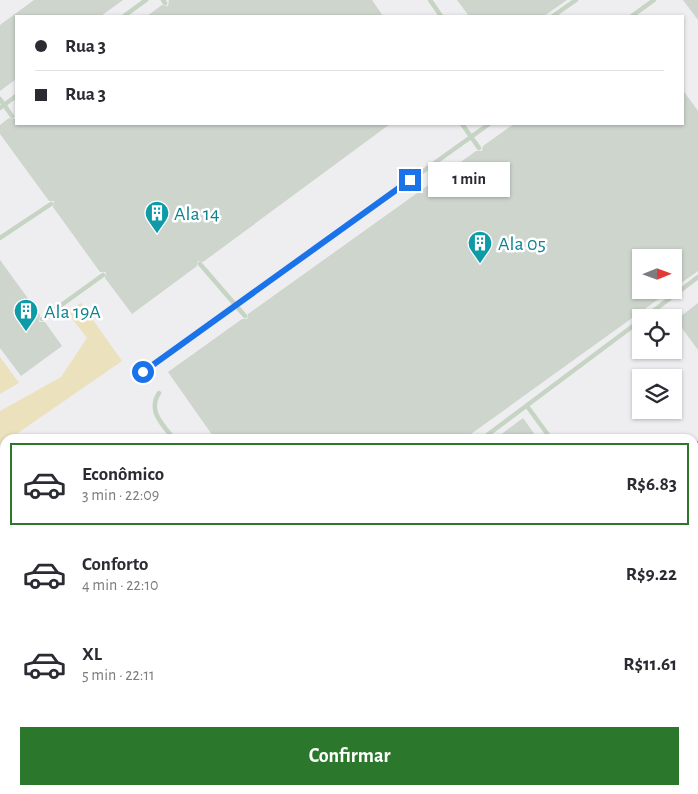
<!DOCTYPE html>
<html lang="pt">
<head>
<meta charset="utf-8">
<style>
	:root { --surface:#fff; --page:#f7f7f7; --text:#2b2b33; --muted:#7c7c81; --line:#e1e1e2; --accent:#2b772b }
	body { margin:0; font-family:"Alegreya Sans",sans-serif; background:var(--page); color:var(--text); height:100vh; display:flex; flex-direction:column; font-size:19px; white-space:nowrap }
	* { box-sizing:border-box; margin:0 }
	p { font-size:16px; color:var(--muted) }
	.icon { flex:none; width:28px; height:28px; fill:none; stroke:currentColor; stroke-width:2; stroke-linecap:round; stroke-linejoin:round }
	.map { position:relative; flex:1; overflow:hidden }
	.panel { position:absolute; left:0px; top:434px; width:699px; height:361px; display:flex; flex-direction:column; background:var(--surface); border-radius:15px 15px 0 0; box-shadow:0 1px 4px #0004 }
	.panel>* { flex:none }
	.guide { position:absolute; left:15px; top:15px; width:669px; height:110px; border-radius:0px; box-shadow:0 1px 4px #0004; display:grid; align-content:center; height:110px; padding:0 20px; background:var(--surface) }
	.needle { width:32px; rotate:89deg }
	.tools { position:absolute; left:632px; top:249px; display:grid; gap:10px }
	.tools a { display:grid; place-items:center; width:50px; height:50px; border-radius:0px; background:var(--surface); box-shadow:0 1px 4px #0004; font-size:25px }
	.end { position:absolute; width:22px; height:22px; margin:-11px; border:6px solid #1a73e8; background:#fff; box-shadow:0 0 0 2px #fff }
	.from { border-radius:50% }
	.bubble { position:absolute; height:35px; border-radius:0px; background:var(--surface); box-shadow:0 1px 4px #0004; font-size:16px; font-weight:700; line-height:35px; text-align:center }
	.guide b { display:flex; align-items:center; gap:18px; height:48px; font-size:19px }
	.guide b+b { border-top:1px solid var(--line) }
	.guide i { width:12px; height:12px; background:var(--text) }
	ul { padding:9px 0 0; list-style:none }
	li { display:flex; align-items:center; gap:15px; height:82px; margin:0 10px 8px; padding:0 10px; border:2px solid transparent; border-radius:0px }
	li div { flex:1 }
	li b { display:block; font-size:19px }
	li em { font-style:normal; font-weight:700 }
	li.active { border-color:var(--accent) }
	li>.icon { width:45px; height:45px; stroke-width:1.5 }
	.cta { display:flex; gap:10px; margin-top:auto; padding:10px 20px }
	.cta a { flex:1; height:58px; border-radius:0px; background:var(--accent); color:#fff; font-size:20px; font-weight:700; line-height:58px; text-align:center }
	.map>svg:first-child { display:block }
</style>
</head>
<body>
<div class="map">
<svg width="698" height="794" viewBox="0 0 698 794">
	<rect width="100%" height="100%" fill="#eeedf0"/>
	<path fill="#ece1bd" d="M81 303 122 361 9 439H5L0 445V411L61 377 87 338 67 312Z
		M0 357 19 383 0 394Z"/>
	<path fill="#cdd5cd" d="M34 0H123L101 16H16V79L0 91V25Z
		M372 0 383 16H147L162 5 168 6 169 0Z
		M457 0H567L544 16H469Z
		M683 0H698V20Z
		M682 89 698 111V271L674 288V258H641V290H671L464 439H215L168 372 242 319H247L248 314 476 151H482L483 146 514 124H682Z
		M16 113V124H390L203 262 198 261 197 266 132 314 105 278 106 272H100L53 207 54 201H49L0 134V125L9 118 15 119Z
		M0 260 40 315 39 322H45L62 346 21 376 0 348Z
		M698 303V350L676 320Z
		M523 418 538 439H495Z"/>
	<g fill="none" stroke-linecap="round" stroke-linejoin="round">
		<defs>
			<path id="motorway" d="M694 453 698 450
				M694 500 698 497
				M694 515 698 512
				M694 545 698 542
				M0 739 5 738
				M0 776 5 774
				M0 791 5 790"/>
		</defs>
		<use href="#motorway" stroke="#76a572" stroke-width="18"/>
		<path stroke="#c6d4c4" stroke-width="4.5" d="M163 0 165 3
			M430 0 441 16
			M124 16 146 0
			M553 16 576 0
			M632 16 654 0
			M0 108 16 96
			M0 238 51 204
			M644 318 698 277
			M42 319 103 275
			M143 372 489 124
			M159 393C147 411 163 425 174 439
			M527 406 551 439
			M482 439 641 320
			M0 530 5 526"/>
		<path stroke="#c6d4c4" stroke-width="9" d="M694 763H698
			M555 794V790"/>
		<path stroke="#c2d5c0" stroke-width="12" d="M694 642 698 643
			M694 657 698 660
			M65 794 82 790
			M107 794 114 790"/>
		<use href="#motorway" stroke="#8cba87" stroke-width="16"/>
		<path stroke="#c6d4c4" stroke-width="4.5" d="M0 99 12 116
			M462 124 479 148
			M200 264 245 316"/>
	</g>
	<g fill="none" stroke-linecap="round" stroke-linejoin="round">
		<path stroke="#1a73e8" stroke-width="6" d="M143 372 410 180"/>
	</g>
	<defs>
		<symbol id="building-pin" viewBox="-11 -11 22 30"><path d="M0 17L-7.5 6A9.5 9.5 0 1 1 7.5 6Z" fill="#0f9aa8" stroke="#fff"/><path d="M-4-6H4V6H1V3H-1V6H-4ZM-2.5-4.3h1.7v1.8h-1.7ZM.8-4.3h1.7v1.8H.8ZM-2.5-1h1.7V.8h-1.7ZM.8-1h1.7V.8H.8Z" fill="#fff"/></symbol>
	</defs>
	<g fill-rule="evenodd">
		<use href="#building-pin" x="143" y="199" width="28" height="38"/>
		<use href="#building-pin" x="466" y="229" width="28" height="38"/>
		<use href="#building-pin" x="12" y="297" width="28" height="38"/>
	</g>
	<g text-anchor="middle" stroke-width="5" stroke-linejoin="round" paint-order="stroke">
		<g font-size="20" fill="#0d838f" stroke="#fff" text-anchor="start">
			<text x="174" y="220">Ala 14</text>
			<text x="498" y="250">Ala 05</text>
			<text x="44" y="318">Ala 19A</text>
		</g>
	</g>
</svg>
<div class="tools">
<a><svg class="needle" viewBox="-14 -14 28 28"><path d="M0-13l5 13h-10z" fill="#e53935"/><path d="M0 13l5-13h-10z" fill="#7c7c81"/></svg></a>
<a><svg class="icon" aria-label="locate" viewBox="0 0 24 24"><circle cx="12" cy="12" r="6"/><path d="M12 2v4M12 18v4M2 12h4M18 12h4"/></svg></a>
<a><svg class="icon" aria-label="layers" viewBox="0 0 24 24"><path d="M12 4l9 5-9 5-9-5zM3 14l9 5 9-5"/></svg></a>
</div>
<i class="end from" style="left:143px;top:372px"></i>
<i class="end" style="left:410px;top:180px"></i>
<div class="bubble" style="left:428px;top:162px;width:82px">1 min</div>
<div class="guide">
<b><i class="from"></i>Rua 3</b>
<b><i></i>Rua 3</b>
</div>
<section class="panel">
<ul>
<li class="active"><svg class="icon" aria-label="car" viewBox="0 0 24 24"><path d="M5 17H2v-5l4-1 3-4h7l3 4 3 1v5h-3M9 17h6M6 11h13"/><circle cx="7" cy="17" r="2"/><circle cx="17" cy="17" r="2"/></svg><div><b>Econômico</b><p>3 min · 22:09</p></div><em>R$6.83</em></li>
<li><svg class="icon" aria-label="car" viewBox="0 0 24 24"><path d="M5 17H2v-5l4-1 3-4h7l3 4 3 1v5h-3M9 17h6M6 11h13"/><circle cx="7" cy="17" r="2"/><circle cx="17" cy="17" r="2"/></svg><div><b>Conforto</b><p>4 min · 22:10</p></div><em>R$9.22</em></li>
<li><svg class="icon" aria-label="car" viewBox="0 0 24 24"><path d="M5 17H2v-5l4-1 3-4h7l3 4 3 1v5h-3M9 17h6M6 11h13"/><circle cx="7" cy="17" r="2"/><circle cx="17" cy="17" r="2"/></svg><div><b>XL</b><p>5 min · 22:11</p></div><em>R$11.61</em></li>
</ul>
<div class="cta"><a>Confirmar</a></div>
</section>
</div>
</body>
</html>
